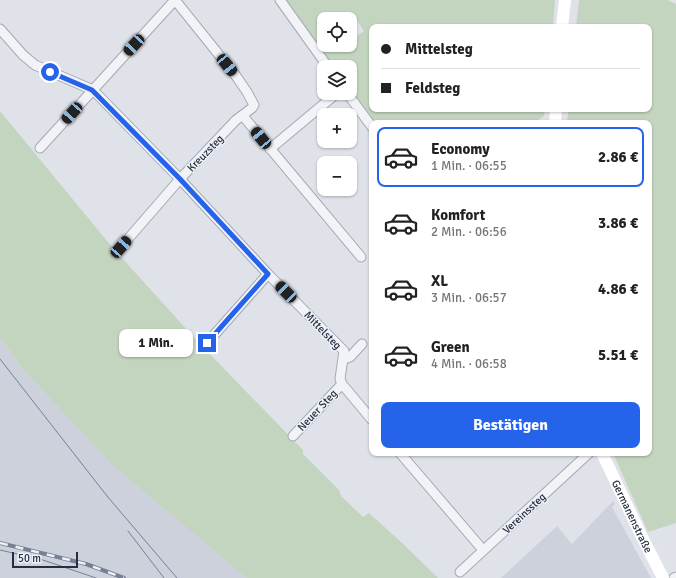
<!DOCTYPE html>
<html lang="de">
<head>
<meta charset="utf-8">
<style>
	:root { --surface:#fff; --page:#f2f2f2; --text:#222; --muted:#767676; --line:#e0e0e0; --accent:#2563eb }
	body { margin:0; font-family:Signika,sans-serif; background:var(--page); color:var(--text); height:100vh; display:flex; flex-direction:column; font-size:15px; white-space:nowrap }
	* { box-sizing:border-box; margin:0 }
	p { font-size:13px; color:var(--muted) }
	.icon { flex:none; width:22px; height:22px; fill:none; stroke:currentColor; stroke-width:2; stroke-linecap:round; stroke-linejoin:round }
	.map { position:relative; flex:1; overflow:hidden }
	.details { position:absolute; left:369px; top:120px; width:283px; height:336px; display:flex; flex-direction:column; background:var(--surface); border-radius:8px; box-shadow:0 1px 3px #0004 }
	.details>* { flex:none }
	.hud { position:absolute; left:369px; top:24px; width:283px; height:88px; border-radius:8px; box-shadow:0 1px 3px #0004; display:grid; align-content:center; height:88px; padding:0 12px; background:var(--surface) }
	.buttons { position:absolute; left:317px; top:12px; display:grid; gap:8px }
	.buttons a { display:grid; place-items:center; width:40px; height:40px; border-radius:8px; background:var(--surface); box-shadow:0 1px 3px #0004; font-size:20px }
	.scale { position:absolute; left:12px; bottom:10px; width:66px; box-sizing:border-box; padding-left:4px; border:2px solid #262e42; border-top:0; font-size:11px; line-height:14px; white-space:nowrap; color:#262e42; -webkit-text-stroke:3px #eef1f7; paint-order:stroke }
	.end { position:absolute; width:18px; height:18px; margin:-9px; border:5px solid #2563eb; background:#fff; box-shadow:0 0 0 2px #fff }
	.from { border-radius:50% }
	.bubble { position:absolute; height:28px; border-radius:8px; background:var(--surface); box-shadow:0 1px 3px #0004; font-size:13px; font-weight:800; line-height:28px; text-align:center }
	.car { position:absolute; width:12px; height:24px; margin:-12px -6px; border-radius:5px; box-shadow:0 0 3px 1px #0007; background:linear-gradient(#222 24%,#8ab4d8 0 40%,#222 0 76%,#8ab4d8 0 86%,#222 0) }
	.hud b { display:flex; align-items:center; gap:14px; height:38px; font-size:15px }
	.hud b+b { border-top:1px solid var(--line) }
	.hud i { width:10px; height:10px; background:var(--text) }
	ul { padding:7px 0 0; list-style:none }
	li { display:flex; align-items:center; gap:12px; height:60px; margin:0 8px 6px; padding:0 4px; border:2px solid transparent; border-radius:8px }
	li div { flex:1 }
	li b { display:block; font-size:15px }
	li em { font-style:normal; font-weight:800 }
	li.active { border-color:var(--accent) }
	li>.icon { width:36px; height:36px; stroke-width:1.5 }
	.button { display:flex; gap:8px; margin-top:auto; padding:8px 12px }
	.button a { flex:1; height:46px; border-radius:8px; background:var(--accent); color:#fff; font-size:16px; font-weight:800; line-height:46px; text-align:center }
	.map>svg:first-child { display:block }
</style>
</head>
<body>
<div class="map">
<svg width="676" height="578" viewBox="0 0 676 578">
	<rect width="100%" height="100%" fill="#dfe2e9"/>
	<path fill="#ccd1dc" d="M0 338 25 371 182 522 247 578H0Z
		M613 501 615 504 612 507 651 578H501L557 526 572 544Z"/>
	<path fill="#c3d4bf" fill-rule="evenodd" d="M284 0H555L553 27H372V63L370 65 372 67V109H545L544 116 534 123H372L350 92V67H332ZM324 19H350V25L357 20 364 31 350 41V45H324Z
		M579 0H667L676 4V523L648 532 613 453H649V123H570L567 121 569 109H649V27H576Z
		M0 111 112 247 199 343 303 450V454L339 490 341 496 363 517 369 513 401 542 438 578H247L113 465 25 371 0 338Z"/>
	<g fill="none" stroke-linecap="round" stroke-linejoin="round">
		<defs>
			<path id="street" d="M280 0 328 67
				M0 29 23 55 35 65 93 90 180 179 268 274 344 351 340 379 342 384 372 420
				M347 93 372 127
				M243 116 361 257
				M40 148 175 0
				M270 149 337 93
				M121 247 180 179 236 120 252 108 254 105 247 92 236 76 175 0
				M207 343 268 274
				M344 359 350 357 362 344
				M293 436 342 384
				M400 453 483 550
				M460 572 589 453
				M674 578 676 577"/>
		</defs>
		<use href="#street" stroke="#a4a8b4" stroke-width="11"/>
		<use href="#street" stroke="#f2f3f7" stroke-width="9"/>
		<g stroke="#fff" stroke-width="12">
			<path d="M562 27 565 0"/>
			<path d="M555 123 556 109"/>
			<path id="s1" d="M602 453 642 537 663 578"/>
		</g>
		<path stroke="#778094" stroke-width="1" d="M0 359 107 496 177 578
			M128 531 164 578
			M0 550 43 560 96 578"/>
		<defs>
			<path id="rail" d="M0 543 86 564 124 578"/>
		</defs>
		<use href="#rail" stroke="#778094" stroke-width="4"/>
		<use href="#rail" stroke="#eef1f7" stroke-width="2.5" stroke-dasharray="8" stroke-linecap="butt"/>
	</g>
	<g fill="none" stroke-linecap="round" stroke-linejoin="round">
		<path stroke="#2563eb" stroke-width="5" d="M50 72 92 90 180 179 268 274 207 343"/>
	</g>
	<g text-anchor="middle" stroke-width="3" stroke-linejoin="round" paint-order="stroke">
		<g font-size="11" fill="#262e42" stroke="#eef1f7">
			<text transform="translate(205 153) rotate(-46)" y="4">Kreuzsteg</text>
			<text transform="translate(323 330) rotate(46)" y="4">Mittelsteg</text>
			<text transform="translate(317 410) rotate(-47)" y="4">Neuer Steg</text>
			<text transform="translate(524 513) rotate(-43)" y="4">Vereinssteg</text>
			<text dy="4" stroke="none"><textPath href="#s1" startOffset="70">Germanenstraße</textPath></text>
		</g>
	</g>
</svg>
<div class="buttons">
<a><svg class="icon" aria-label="locate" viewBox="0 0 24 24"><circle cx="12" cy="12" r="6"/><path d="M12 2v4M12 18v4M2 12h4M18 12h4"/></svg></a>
<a><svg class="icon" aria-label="layers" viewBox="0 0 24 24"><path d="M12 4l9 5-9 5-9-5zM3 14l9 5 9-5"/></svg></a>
<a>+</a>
<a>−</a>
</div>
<div class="scale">50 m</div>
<i class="end from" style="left:50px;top:72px"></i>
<i class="end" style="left:207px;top:343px"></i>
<div class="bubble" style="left:119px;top:329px;width:74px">1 Min.</div>
<i class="car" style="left:134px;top:45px;rotate:223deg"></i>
<i class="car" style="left:227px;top:65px;rotate:141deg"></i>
<i class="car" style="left:72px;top:113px;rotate:222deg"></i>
<i class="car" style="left:261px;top:138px;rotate:321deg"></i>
<i class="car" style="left:121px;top:247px;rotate:41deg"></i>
<i class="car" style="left:286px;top:292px;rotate:315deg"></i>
<div class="hud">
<b><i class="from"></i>Mittelsteg</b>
<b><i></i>Feldsteg</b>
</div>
<section class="details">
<ul>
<li class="active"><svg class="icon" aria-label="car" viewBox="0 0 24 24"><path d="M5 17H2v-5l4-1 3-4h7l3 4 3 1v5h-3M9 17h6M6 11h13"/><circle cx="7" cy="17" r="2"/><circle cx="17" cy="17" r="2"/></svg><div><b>Economy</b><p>1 Min. · 06:55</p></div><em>2.86 €</em></li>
<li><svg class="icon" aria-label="car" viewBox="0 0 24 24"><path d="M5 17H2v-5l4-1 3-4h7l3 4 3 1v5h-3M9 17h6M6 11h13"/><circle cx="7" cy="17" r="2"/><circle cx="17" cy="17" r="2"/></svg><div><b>Komfort</b><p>2 Min. · 06:56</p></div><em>3.86 €</em></li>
<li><svg class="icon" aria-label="car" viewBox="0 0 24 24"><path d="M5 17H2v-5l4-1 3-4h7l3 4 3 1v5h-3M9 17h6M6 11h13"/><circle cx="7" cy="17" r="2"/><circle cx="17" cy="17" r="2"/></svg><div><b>XL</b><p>3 Min. · 06:57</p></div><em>4.86 €</em></li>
<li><svg class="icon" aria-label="car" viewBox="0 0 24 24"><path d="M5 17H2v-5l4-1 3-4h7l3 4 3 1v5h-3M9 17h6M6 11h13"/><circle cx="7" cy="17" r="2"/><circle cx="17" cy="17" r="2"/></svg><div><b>Green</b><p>4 Min. · 06:58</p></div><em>5.51 €</em></li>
</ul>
<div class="button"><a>Bestätigen</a></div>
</section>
</div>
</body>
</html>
